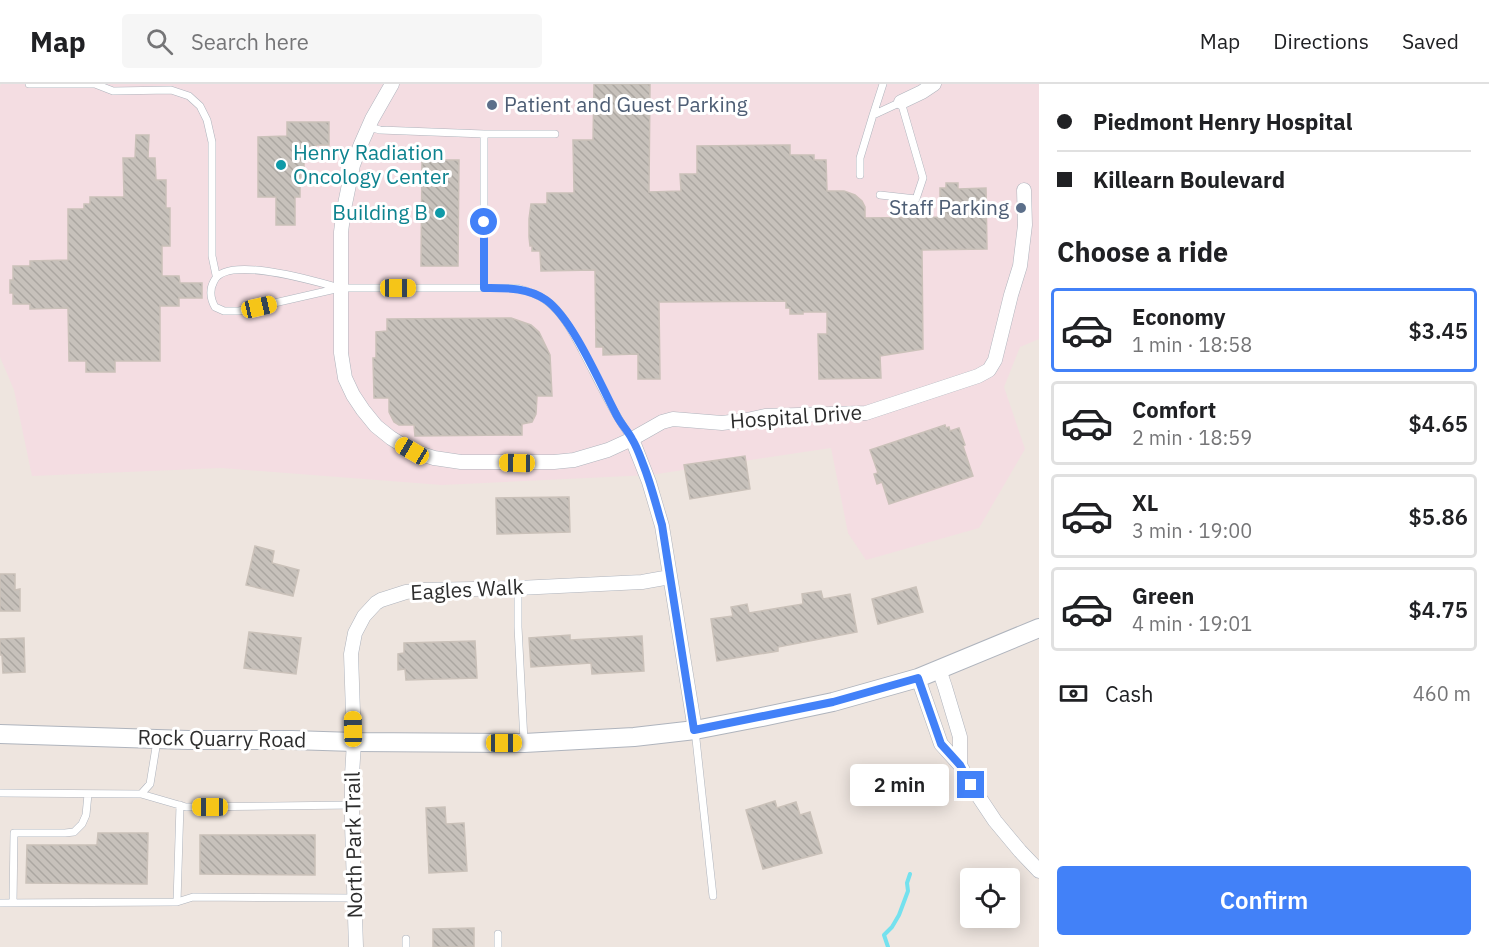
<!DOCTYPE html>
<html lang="en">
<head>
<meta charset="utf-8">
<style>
	:root { --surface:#fff; --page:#f6f6f6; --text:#202124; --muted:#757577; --line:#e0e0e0; --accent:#4281f8 }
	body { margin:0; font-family:"IBM Plex Sans",sans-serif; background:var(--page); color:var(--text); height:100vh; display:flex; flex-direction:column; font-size:22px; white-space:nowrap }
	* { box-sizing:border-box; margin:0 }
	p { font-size:20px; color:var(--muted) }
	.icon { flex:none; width:33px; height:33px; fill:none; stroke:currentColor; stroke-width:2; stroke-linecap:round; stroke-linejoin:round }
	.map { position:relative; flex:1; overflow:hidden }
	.drawer { display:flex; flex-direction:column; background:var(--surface); width:450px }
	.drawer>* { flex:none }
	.hud { display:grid; align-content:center; height:132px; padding:0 18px; background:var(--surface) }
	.controls { position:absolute; left:960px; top:784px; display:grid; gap:12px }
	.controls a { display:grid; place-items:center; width:60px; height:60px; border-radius:6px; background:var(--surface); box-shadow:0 3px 15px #0003; font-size:30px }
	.end { position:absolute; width:27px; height:27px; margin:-14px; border:8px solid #4281f8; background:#fff; box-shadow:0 0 0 3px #fff }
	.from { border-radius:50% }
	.bubble { position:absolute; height:42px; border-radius:6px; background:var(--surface); box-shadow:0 3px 15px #0003; font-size:20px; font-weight:600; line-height:42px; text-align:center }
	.car { position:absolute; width:18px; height:36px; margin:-18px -9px; border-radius:8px; box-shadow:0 0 4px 2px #0007; background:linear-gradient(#f5c518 24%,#345 0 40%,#f5c518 0 76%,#345 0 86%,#f5c518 0) }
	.hud b { display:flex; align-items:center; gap:21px; height:57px; font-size:22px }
	.hud b+b { border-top:2px solid var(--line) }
	.hud i { width:15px; height:15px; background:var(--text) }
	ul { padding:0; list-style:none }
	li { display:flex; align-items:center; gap:18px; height:84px; margin:0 12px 9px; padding:0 6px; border:3px solid var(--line); border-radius:6px }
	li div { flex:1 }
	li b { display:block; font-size:22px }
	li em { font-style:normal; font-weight:600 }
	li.selected { border-color:var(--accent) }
	li>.icon { width:54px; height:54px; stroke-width:1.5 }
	h2 { padding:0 18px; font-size:27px; line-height:72px }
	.pay { display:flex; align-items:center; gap:15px; height:66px; padding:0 18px; font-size:22px }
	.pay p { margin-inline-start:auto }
	.primary-button { display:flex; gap:12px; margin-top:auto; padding:12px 18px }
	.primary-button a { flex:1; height:69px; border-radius:6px; background:var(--accent); color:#fff; font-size:24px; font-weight:600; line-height:69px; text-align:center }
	header { display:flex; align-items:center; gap:36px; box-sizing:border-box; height:84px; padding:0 30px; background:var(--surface); border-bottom:2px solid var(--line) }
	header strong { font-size:28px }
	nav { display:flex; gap:33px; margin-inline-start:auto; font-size:21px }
	.search { width:420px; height:54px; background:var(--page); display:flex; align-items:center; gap:15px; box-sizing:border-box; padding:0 21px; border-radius:6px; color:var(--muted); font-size:22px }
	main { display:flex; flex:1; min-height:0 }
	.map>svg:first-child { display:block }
</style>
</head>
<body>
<header>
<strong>Map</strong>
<div class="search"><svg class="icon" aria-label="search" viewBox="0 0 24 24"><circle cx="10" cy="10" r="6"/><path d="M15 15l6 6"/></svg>Search here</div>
<nav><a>Map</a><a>Directions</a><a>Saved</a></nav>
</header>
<main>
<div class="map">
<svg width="1039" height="863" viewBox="0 0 1039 863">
	<defs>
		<pattern id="building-back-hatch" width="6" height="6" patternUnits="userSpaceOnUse" patternTransform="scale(1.5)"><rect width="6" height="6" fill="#c7c1bb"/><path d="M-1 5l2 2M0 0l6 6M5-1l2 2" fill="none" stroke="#aba6a1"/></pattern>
	</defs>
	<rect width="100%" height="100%" fill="#eee5df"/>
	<path fill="#f4dde2" d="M1 0H1039V255L1020 263 1004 303 1025 365 979 444 866 476 848 449 831 364 650 391 442 401 221 384 32 392 14 306 0 273V3Z"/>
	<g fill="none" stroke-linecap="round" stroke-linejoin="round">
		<path stroke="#74e1ee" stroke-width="4" d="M888 863 884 851 892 843 899 831 908 807 907 799 910 790"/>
	</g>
	<path fill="url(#building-back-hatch)" stroke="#cac1b9" stroke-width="1.5" d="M594 0H650L649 108 681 107 680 90H697V62L790 61V71H814V76H826L827 107H844L855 111 862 117 865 123V134L940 133V104H946V99H958V105L986 104 987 165 922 166 923 265 880 272 881 294 819 295 818 250H827V228H803V230H790V224H786V217L659 218 660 295H638V270L603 271V263H596L595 186 541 187 540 167H532V162H530L529 153V135L531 120H547V109H574L573 56H593Z
		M287 38H329V61H316V69L304 70V93H300V113H295V141H276V113H258V53L287 52Z
		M136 51H149L148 74H155L156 96H166V124H170V162H162V192H179L180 199H202V214H179V222H160V277H115V288H86V277H69L68 224 30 225V220H13V209H10V196H13V182H30V177L68 176V125H84V120H90V113H124L123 74H135Z
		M422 76H459L458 182H421Z
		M511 234 531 241 539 248 550 271 552 312H537L536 330 532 338 522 340V351L415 352 414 341H399L394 338 389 328V314H374L373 274H376V248L387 247V235Z
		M945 341 946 344 949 343 950 347 959 344 965 361 963 362 973 392 889 420 882 398 877 400 874 390 878 389 870 366Z
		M745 372 750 405 690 415 684 381Z
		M569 413 570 448 497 450 496 414Z
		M255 462 274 467 272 479 299 486 293 512 246 501Z
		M0 490H15V506L20 505V527H0Z
		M916 503 923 528 878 540 872 515Z
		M821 507 823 515 850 510 857 548 778 563V567L717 577 711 535 733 532 731 523 747 520 749 529 803 520 802 510Z
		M249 548 301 554 296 590 244 584Z
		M570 551V556L642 552 644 587 592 590 591 579 531 583 529 554Z
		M24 554 25 588 3 589 2 571H0V555Z
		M475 557 477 594 406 596 405 585 398 586V570L404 569V559Z
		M775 717 777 724 796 718 800 731 810 728 822 769 763 785 746 726Z
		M445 723 446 740 464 739 467 787 429 789 426 724Z
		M98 749H148L147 800 26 799 27 761H97Z
		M200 751H315V791L200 790Z
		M474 844V863H433V845Z"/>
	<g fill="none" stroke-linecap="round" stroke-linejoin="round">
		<defs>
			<path id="lane" d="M29 0H95L113 7 171 6 189 12 200 22 207 36 212 58V172L216 191
				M873 31 883 0
				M369 43 380 46 484 50V204
				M484 50H555
				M860 91V74L873 31 901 18 923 94 916 115 880 111
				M340 204C317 198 226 170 214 197 209 206 210 214 215 223L224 227H239L340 204H517C528 207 538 210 547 217 563 229 573 249 582 266 598 296 612 328 632 355
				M518 504V543L524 657
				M695 646 713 812
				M0 709 141 710 150 700 157 657
				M141 710 186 723 352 721
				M177 818 180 721
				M0 819 177 818 193 813 354 814
				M13 819 14 749H65L74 748 82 740 86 731 88 710
				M498 850V863
				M406 855V863"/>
			<path id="street" d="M392 0 372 35 361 60 353 81 344 125 341 148V269L345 294 353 311 363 326 376 342 391 354 412 367 434 374 461 378H554L574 376 608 366 632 355 662 338 673 335 722 339 747 336 765 332 866 329 978 292 989 286 995 276 1011 211 1020 182 1025 141 1024 106
				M901 18 922 8 934 0
				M632 355 649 398 662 442 695 646
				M939 585 945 603 960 653V681
				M918 594 941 660 960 681 971 701 995 737 1020 767 1039 787
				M356 863 352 740V691L354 658 351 570 355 549 364 532 376 519 381 516 406 508 423 506 518 504 642 498 670 493"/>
			<path id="secondary" d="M0 650 188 656H292L354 658 524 659 634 653 695 646 757 634 833 618 918 594 1039 544"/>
		</defs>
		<use href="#lane" stroke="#afb4bd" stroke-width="8"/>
		<use href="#street" stroke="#afb4bd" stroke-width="15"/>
		<use href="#secondary" stroke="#afb4bd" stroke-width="20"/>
		<use href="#lane" stroke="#fff" stroke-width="7"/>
		<use href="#street" stroke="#fff" stroke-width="14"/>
		<use href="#secondary" stroke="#fff" stroke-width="18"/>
	</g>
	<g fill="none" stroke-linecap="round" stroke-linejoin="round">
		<path stroke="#4281f8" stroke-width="8" d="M484 138V204C506 204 527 203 546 216 573 235 601 302 617 332 621 340 628 347 632 355 637 363 640 372 643 380 651 400 656 421 662 441L694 646 833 618 918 594 941 660 960 681 971 701"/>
	</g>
	<g fill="#5c6f8a" stroke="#fff" stroke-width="2">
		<circle cx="492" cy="21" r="6"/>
		<circle cx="1021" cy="124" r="6"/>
	</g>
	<g fill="#0f9aa8" stroke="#fff" stroke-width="2">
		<circle cx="281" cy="81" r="6"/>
		<circle cx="440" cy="129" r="6"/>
	</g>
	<g text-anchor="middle" stroke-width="6" stroke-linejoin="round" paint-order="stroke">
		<g font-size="21" fill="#4e5e75" stroke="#fff" text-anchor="start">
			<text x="504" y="28">Patient and Guest Parking</text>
			<text x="1009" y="131" text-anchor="end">Staff Parking</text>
		</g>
		<g font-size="21" fill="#0d838f" stroke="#fff" text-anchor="start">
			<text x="293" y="76">Henry Radiation<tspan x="293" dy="24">Oncology Center</tspan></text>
			<text x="428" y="136" text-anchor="end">Building B</text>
		</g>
		<g font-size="21" fill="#2d2d2d" stroke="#fff">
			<text transform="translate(796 333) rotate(-4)" y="7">Hospital Drive</text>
			<text transform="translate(467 506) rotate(-3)" y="7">Eagles Walk</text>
			<text transform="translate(222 655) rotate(1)" y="7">Rock Quarry Road</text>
			<text transform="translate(354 761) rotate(-91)" y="7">North Park Trail</text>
		</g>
	</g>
</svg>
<div class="controls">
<a><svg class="icon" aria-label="locate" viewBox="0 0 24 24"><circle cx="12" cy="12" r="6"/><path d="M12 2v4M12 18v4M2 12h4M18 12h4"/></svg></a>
</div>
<i class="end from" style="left:484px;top:138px"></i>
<i class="end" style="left:971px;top:701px"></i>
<div class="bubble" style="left:850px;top:680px;width:99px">2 min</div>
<i class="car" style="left:398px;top:204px;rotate:90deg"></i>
<i class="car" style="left:259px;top:223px;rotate:77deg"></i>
<i class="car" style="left:412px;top:367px;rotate:300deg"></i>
<i class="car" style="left:517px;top:379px;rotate:271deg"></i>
<i class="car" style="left:353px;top:645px;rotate:359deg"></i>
<i class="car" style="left:504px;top:659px;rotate:90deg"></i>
<i class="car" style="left:210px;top:723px;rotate:270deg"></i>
</div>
<section class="drawer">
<div class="hud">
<b><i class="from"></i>Piedmont Henry Hospital</b>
<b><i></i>Killearn Boulevard</b>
</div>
<h2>Choose a ride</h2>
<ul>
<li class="selected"><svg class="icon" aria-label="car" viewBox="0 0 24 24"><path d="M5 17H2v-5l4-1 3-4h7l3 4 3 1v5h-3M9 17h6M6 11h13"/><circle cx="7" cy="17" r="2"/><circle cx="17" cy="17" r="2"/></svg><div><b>Economy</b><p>1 min · 18:58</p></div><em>$3.45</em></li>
<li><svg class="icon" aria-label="car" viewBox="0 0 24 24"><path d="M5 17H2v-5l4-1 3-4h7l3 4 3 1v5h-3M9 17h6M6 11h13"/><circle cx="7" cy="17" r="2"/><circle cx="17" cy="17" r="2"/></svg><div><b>Comfort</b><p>2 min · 18:59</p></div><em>$4.65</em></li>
<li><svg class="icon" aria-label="car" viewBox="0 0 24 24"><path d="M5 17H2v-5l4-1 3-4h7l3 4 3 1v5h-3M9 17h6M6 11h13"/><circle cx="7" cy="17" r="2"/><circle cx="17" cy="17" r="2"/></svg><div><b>XL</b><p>3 min · 19:00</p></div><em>$5.86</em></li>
<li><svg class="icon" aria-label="car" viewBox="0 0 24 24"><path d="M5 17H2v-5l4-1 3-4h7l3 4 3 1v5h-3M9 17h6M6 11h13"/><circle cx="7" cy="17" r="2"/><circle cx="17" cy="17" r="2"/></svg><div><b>Green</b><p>4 min · 19:01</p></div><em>$4.75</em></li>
</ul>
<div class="pay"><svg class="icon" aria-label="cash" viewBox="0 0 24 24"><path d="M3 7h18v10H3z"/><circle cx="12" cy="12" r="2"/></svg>Cash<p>460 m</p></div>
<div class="primary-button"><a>Confirm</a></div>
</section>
</main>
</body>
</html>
